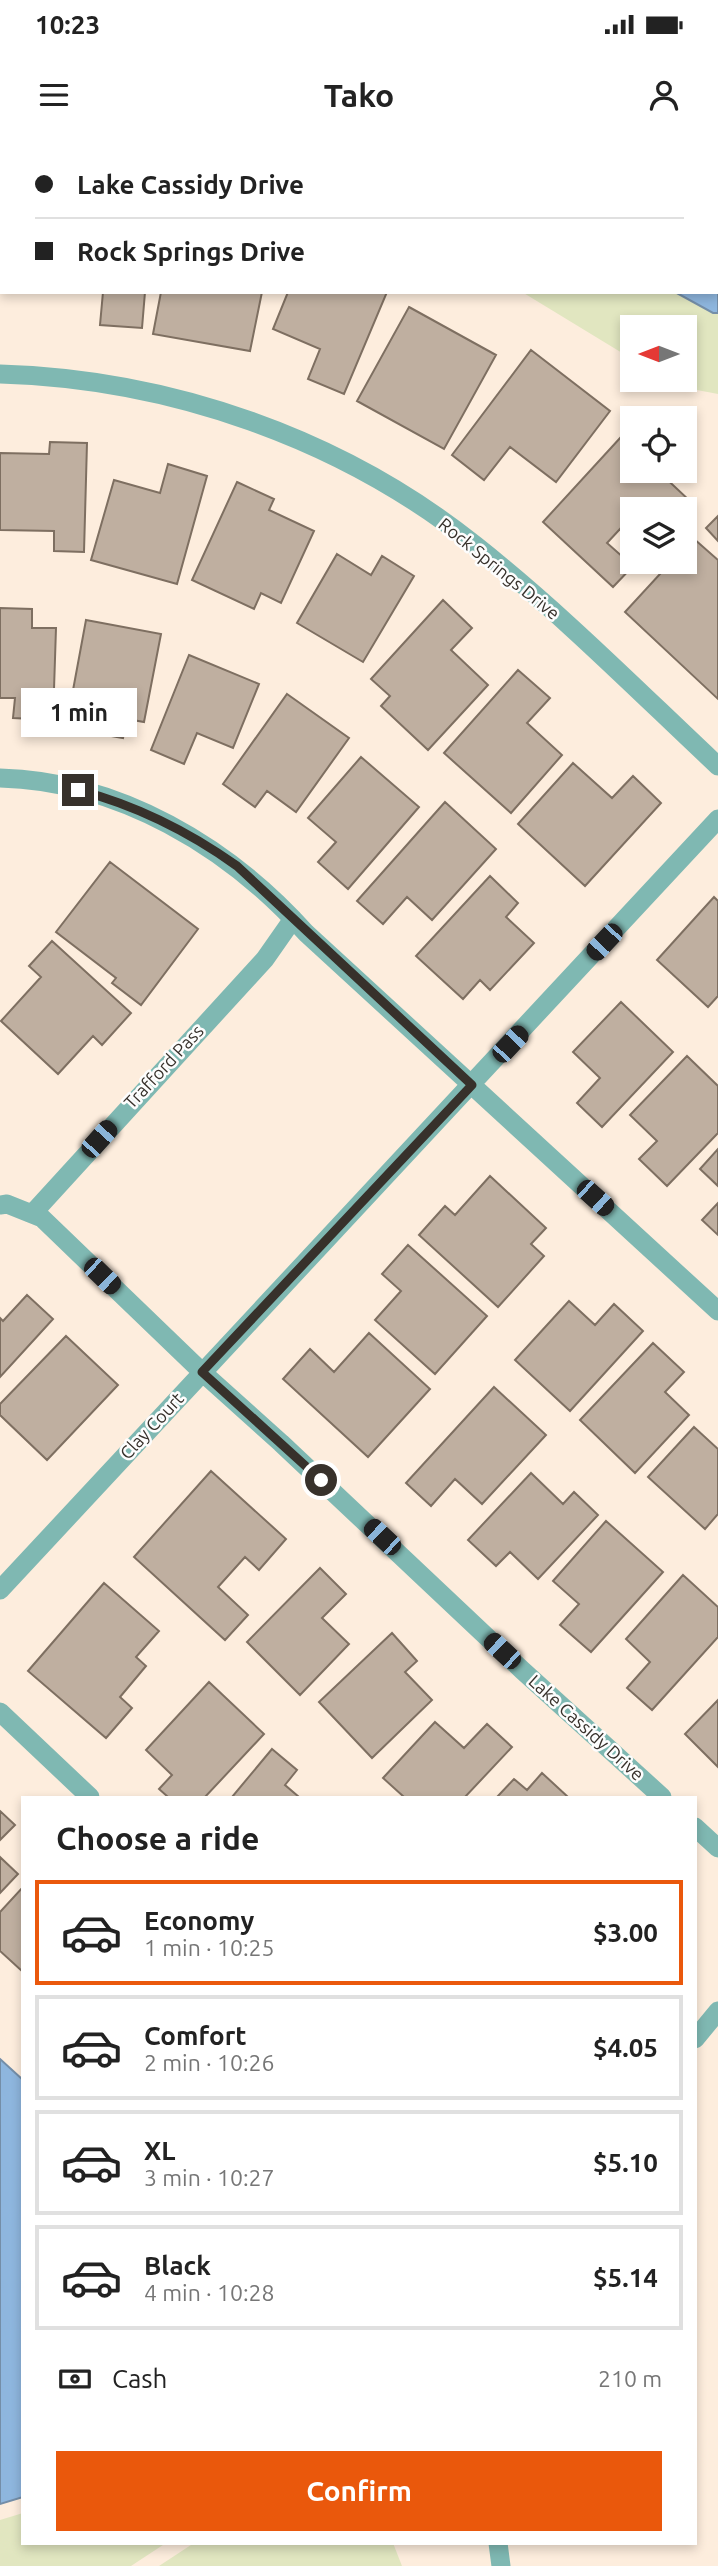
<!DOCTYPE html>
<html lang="en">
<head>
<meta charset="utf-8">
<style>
	:root { --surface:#fff; --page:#f6f6f6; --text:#222; --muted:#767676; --line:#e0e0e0; --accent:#ea580c }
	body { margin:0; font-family:Ubuntu,sans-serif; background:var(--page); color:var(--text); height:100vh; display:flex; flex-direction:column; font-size:26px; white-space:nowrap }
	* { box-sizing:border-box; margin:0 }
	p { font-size:23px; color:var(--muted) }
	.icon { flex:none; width:38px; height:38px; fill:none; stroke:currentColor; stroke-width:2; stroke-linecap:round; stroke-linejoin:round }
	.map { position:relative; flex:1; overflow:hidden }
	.sheet { position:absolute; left:21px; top:1656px; width:676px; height:749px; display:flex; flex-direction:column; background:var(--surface); border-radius:0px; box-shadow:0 4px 10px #0003 }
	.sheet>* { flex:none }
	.hud { position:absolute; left:0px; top:0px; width:719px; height:154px; box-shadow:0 4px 10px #0003; display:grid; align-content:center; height:154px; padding:0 35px; background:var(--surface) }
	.needle { width:46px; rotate:270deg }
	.tools { position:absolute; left:620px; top:175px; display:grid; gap:14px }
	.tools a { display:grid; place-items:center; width:77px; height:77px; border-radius:0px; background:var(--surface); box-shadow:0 4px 10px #0003; font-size:35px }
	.end { position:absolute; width:32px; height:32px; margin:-16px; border:9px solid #37312b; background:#fff; box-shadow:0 0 0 4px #fff }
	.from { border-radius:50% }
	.bubble { position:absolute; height:49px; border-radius:0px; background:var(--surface); box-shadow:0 4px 10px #0003; font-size:23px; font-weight:700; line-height:49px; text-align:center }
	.car { position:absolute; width:21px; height:42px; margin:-21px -10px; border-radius:9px; box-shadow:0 0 5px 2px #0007; background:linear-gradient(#222 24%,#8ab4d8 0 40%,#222 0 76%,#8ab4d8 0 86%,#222 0) }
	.hud b { display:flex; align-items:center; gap:24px; height:66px; font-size:26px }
	.hud b+b { border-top:2px solid var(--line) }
	.hud i { width:18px; height:18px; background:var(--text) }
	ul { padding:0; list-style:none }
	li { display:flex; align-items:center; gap:21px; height:105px; margin:0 14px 10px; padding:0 21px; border:4px solid var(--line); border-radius:0px }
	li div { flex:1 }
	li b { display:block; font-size:26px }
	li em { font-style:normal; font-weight:700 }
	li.current { border-color:var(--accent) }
	li>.icon { width:63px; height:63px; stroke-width:1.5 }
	h2 { padding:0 35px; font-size:32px; line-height:84px }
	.pay { display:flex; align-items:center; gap:18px; height:77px; padding:0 35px; font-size:26px }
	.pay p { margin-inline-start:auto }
	.cta { display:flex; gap:14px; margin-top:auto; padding:14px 35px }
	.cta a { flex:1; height:80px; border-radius:0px; background:var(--accent); color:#fff; font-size:28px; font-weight:700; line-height:80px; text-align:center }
	.status { display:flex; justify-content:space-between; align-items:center; height:49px; padding:0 35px; background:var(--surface); direction:ltr }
	.status svg { height:19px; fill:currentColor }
	header { display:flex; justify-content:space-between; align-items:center; height:91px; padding:0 35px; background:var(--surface); font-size:32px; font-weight:700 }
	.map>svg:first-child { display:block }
</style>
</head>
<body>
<div class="status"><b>10:23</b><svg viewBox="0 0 49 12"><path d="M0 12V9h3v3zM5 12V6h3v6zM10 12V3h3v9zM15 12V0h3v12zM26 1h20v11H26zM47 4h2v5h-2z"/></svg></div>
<header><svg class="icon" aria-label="menu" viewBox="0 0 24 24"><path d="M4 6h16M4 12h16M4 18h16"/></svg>Tako<svg class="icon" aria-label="person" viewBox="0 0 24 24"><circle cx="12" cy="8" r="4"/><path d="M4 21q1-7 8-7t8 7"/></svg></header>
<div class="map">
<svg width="718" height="2426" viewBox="0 0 718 2426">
	<rect width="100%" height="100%" fill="#fdeddd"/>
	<path fill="#e1e6c0" d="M142 0H718V254L676 246 665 240H684V187H632V219L522 152H718V2Z
		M23 2373V2403H166L131 2426H0V2380Z
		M194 2403H393L402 2426H159Z"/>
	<path fill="#8eb6de" stroke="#748ea8" stroke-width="2" d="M391 0H718V173H713L675 152H718V2Z
		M0 1919 23 1940V2357L0 2364Z"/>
	<path fill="#bfafa0" stroke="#7e6f61" stroke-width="2" d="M103 152H145L142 188 100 185Z
		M161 152H262L250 211 153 194Z
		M288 152H387L344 254 308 239 320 209 273 189Z
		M409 167 496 215 444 309 357 261Z
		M531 210 610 271 556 342 510 307 484 340 452 315Z
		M621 297 632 307V331H658L690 361 683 369H632V400L620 389 607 403 633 426 613 447 543 382Z
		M50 302 87 303 84 412 54 411V391L0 390V313L49 314Z
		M168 324 207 336 177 444 91 420 114 340 160 353Z
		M237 342 274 359 269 370 314 391 281 463 261 453 254 469 192 440Z
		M718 376V401L706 388Z
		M693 398 718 420V559L625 472 671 422H684V407Z
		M337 414 371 435 382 416 414 436 363 522 297 483Z
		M443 460 472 488 451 510 488 545 428 610 381 566 390 556 371 539Z
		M0 468 32 469V488H56L53 580 13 578 15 558H0Z
		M86 480 161 494 144 582 127 579 123 598 66 588Z
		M189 515 259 544 233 608 197 593 184 624 151 610Z
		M518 530 550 558 527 583 562 615 511 673 444 613Z
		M287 554 349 598 296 672 267 651 255 667 223 644Z
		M361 617 419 667 348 749 318 722 336 702 308 678Z
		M573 623 612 658 633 636 661 663 585 746 518 684Z
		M445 662 496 709 432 780 407 757 383 784 357 761Z
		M110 722 198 789 141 865 112 843 116 838 56 792Z
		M490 736 518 763 506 777 534 803 490 850 480 840 463 859 416 816Z
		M714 757 718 761V856L708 867 657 820Z
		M52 801 131 873 102 905 93 896 58 934 1 881 41 837 29 826Z
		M621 862 673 912 602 987 577 963 600 938 573 912Z
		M687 916 718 946V993L667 1046 639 1019 657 1001 630 975Z
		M718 1009V1046L700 1029Z
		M490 1036 546 1088 531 1104 544 1116 498 1167 419 1095 445 1066 455 1075Z
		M718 1063V1095L702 1080Z
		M408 1105 487 1176 435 1234 375 1180 401 1151 382 1134Z
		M27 1155 53 1179 0 1237V1178L3 1181Z
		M569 1161 595 1185 614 1164 643 1191 570 1271 515 1220Z
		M369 1193 430 1249 368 1317 283 1239 310 1209 334 1232Z
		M66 1196 118 1245 47 1320 0 1275V1264Z
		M653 1203 684 1232 665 1252 689 1275 635 1333 580 1280Z
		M494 1247 546 1295 482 1364 455 1339 431 1366 406 1343Z
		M694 1287 718 1309V1374L705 1389 648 1337Z
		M211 1331 286 1399 259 1430 245 1417 218 1447 248 1475 225 1500 134 1417Z
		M531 1333 563 1364 574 1352 598 1375 538 1439 510 1412 496 1426 468 1400Z
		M606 1381 663 1432 591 1512 560 1485 579 1464 553 1441Z
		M320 1428 346 1454 322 1478 349 1504 300 1555 247 1502Z
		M683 1435 718 1467V1497L652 1570 627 1548 650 1522 626 1499Z
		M104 1443 159 1491 136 1517 146 1526 120 1557 132 1568 106 1598 28 1531Z
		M392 1493 417 1521 405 1532 432 1560 372 1618 319 1562Z
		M209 1542 264 1594 205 1657H168L159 1649 172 1635 146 1610Z
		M718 1560V1627L685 1594Z
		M435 1582 464 1608 487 1584 512 1607 465 1657H404L383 1638Z
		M272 1609 297 1630 285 1645 299 1657H232Z
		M542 1633 568 1657H497L514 1639 527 1650Z
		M0 1671 15 1685 0 1700Z
		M0 1717 18 1734 0 1753Z
		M23 1747V1832L0 1811V1772Z"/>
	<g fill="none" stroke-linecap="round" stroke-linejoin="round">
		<path stroke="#7fb8b2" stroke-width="19" d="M0 234C170 239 341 298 475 405 561 473 638 551 718 626
			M0 638C119 641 229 707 306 793L718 1171
			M0 1065 7 1064 42 1078 202 1232 281 1303 522 1530 662 1657
			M33 1073 265 819 293 779
			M0 1450 718 679
			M0 1572 90 1657
			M695 1687 718 1708
			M695 1899 718 1871
			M498 2403 501 2426"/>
	</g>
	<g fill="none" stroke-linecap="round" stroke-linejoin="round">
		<path stroke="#37312b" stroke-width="9" d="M78 650C135 665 188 691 237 726L472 945 202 1232 321 1340"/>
	</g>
	<g text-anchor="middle" stroke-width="5" stroke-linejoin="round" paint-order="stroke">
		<g font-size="18" fill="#37312b" stroke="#fdfdfd">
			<text transform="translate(499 429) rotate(39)" y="6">Rock Springs Drive</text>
			<text transform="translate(164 927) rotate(-47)" y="6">Trafford Pass</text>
			<text transform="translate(152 1286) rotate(-47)" y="6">Clay Court</text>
			<text transform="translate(586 1588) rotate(42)" y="6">Lake Cassidy Drive</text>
		</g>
	</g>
</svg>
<div class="tools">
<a><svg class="needle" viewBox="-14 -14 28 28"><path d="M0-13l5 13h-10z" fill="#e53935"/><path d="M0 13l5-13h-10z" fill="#767676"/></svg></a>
<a><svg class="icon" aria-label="locate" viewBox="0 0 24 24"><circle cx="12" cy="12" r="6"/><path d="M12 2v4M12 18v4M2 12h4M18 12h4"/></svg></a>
<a><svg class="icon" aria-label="layers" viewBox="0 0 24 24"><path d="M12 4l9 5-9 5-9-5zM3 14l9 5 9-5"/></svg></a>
</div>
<i class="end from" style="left:321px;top:1340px"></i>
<i class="end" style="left:78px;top:650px"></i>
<div class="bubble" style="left:21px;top:548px;width:116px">1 min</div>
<i class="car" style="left:604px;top:802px;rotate:223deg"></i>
<i class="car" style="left:510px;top:904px;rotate:43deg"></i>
<i class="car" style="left:99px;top:999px;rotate:42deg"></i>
<i class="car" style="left:595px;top:1058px;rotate:132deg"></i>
<i class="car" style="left:102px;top:1136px;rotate:134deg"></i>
<i class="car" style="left:382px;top:1397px;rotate:313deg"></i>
<i class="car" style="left:502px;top:1511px;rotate:313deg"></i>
<div class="hud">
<b><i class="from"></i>Lake Cassidy Drive</b>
<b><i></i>Rock Springs Drive</b>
</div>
<section class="sheet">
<h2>Choose a ride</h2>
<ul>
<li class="current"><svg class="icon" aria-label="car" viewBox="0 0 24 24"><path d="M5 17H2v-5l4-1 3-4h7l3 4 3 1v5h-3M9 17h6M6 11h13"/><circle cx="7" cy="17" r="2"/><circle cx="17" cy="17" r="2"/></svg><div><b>Economy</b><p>1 min · 10:25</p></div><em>$3.00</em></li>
<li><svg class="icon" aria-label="car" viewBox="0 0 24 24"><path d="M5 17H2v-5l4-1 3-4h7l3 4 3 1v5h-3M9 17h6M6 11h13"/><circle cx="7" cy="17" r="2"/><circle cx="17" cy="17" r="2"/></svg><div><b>Comfort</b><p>2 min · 10:26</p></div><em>$4.05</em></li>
<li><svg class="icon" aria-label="car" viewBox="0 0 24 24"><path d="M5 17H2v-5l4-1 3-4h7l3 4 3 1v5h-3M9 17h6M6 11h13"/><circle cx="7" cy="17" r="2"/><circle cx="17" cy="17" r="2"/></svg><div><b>XL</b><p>3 min · 10:27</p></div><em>$5.10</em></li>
<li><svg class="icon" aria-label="car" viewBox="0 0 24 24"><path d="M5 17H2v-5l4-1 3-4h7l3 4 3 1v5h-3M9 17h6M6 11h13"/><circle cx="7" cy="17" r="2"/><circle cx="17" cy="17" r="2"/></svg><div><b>Black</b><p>4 min · 10:28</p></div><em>$5.14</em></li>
</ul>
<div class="pay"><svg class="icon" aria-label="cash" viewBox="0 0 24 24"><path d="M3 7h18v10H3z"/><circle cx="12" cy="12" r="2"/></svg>Cash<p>210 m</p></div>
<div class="cta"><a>Confirm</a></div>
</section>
</div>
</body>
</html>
